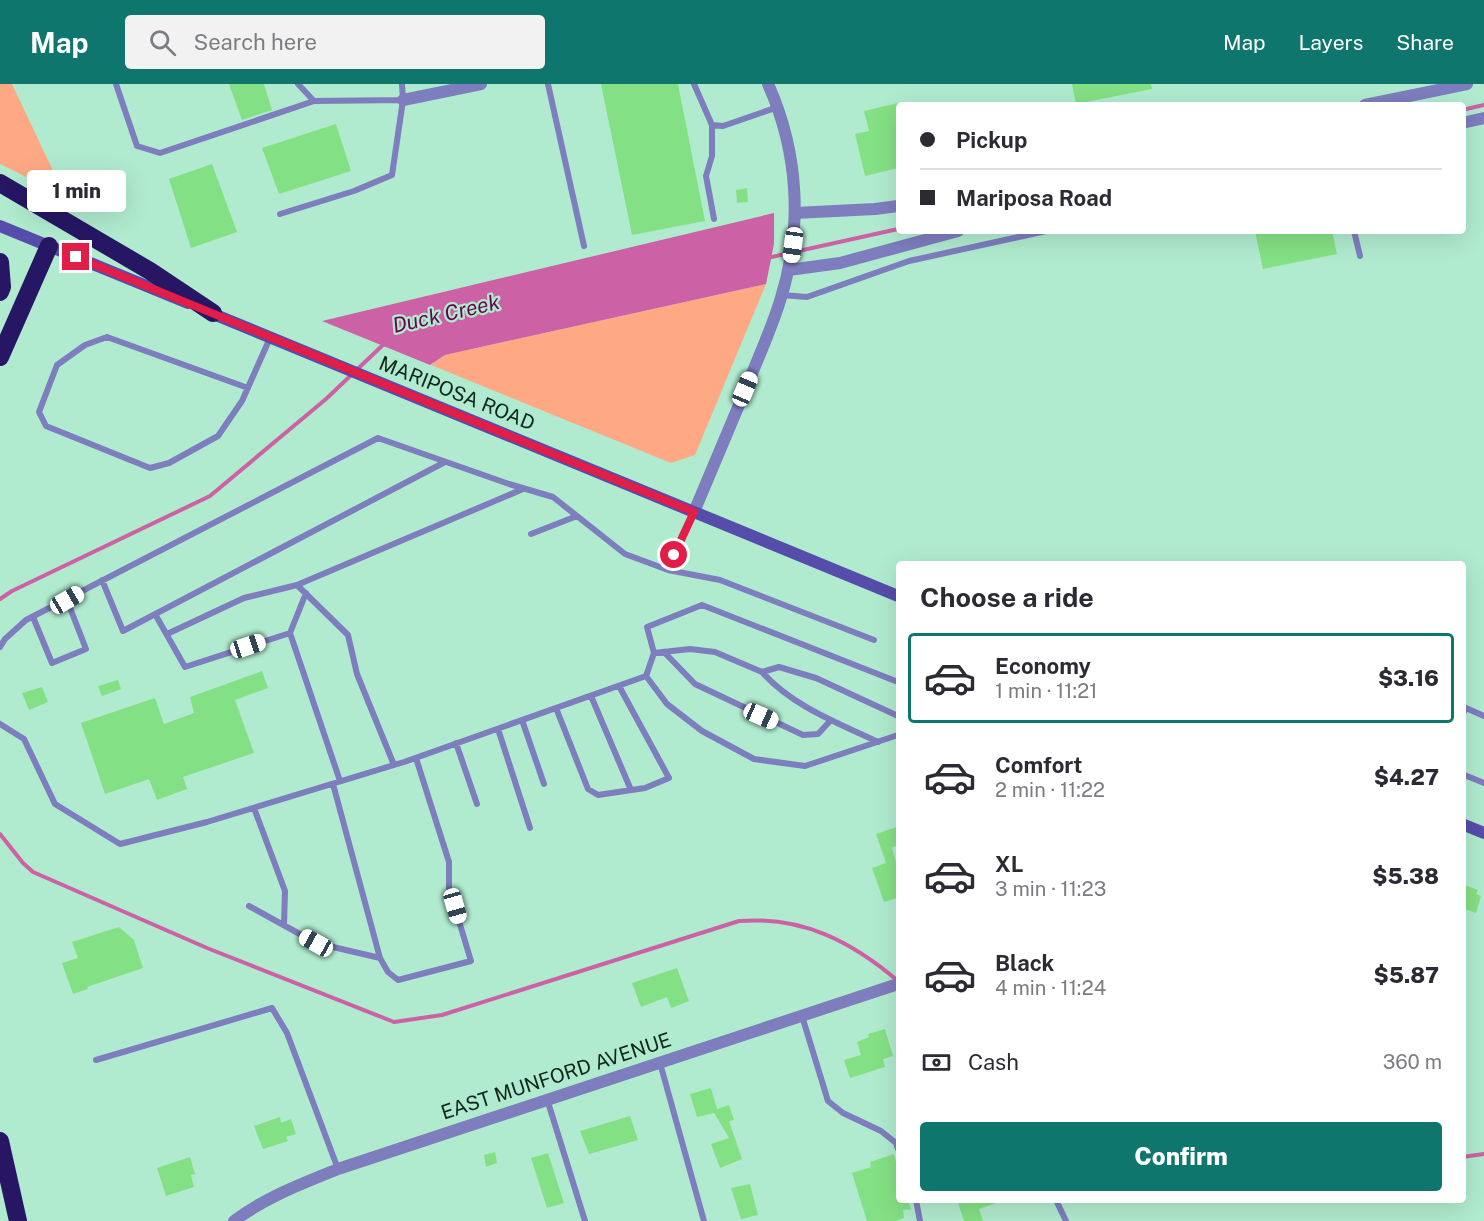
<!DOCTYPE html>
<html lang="en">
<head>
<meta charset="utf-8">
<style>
	:root { --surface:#fff; --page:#f2f2f3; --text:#2b2b33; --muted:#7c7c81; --line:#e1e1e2; --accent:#0f766e }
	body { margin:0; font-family:"Public Sans",sans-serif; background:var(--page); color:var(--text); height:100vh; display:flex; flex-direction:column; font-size:22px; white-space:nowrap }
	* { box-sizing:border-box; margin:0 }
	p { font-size:20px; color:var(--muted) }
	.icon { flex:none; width:33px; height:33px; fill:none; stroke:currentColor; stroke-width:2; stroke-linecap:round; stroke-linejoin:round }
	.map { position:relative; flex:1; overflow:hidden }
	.details { position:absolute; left:896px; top:477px; width:570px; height:642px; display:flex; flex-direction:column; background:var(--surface); border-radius:6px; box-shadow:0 6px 24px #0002 }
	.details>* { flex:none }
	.banner { position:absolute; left:896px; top:18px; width:570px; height:132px; border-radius:6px; box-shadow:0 6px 24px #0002; display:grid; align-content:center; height:132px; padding:0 24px; background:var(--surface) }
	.end { position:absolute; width:27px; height:27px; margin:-14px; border:8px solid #e11d48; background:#fff; box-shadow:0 0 0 3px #fff }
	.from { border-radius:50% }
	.bubble { position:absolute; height:42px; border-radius:6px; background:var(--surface); box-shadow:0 6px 24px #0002; font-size:20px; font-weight:800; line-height:42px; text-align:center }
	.car { position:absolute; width:18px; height:36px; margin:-18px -9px; border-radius:8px; box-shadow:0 0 4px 2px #0007; background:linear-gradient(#fff 24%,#345 0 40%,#fff 0 76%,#345 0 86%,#fff 0) }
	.banner b { display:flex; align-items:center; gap:21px; height:57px; font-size:22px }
	.banner b+b { border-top:2px solid var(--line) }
	.banner i { width:15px; height:15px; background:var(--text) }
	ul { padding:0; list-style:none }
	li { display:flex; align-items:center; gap:18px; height:90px; margin:0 12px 9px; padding:0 12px; border:3px solid transparent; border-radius:6px }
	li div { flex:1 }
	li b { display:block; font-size:22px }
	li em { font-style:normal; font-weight:800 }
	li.on { border-color:var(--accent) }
	li>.icon { width:54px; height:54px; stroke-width:1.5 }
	h2 { padding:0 24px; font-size:27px; line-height:72px }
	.pay { display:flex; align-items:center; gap:15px; height:66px; padding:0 24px; font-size:22px }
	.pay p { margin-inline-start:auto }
	.cta { display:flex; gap:12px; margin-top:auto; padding:12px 24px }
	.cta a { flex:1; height:69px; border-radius:6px; background:var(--accent); color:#fff; font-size:24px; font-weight:800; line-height:69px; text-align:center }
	header { display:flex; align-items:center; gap:36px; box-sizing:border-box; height:84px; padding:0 30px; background:var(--accent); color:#fff }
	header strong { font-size:28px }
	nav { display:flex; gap:33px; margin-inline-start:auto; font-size:21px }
	.search { width:420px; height:54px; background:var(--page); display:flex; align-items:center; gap:15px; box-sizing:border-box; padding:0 21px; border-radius:6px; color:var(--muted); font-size:22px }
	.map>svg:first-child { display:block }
</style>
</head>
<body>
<header>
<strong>Map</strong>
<div class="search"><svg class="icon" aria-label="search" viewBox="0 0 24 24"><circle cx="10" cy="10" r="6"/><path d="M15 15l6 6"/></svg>Search here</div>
<nav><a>Map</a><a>Layers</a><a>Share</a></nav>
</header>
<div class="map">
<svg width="1484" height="1137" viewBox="0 0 1484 1137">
	<rect width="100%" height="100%" fill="#b0ebcf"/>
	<path fill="#fea984" d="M0 0H12L65 112 0 80Z
		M766 200 695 371 671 379 431 281 445 271Z"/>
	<path fill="#cc62a5" d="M774 129V160L766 200 445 271 430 281 322 237Z"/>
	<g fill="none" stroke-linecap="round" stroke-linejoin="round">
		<path stroke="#cc62a5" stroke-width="4" d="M1462 26 1484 21
			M767 174 898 145
			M0 515 12 507 210 412 326 315 385 259
			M0 750 23 779 33 788 207 864 394 938 442 931 739 837C802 832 851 857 898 897
			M1462 1073 1484 1070"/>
	</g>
	<path fill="#84e084" d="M229 0H264L272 26 242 36Z
		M601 0H678L705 137 632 151Z
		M1072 0H1151L1152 5 1076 20Z
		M898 19V84L865 92 855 50 869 47 864 27Z
		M336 40 351 87 279 110 262 64Z
		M212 80 237 148 191 164 169 95Z
		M747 104 748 118 737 119 736 106Z
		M1255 147H1332L1337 170 1263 185Z
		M262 587 268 604 235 616 254 669 183 693 187 705 157 716 149 695 105 710 81 639 155 614 164 640 194 629 190 613Z
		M118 596 121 605 102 612 98 602Z
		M42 603 48 618 29 626 22 609Z
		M897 743 898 761 892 764 898 785V814L884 818 872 784 886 779 876 750Z
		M1462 800 1478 806 1476 810 1481 812 1476 829 1462 824Z
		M119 843 134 856 143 884 87 903 88 905 73 910 62 879 78 874 72 858Z
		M677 884 689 917 671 924 667 913 641 923 632 899Z
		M885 945 893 972 883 975 885 983 850 994 844 976 861 971 857 958 869 953 868 950Z
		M711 1004 717 1025 729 1021 734 1036 729 1037 742 1075 720 1084 711 1060 729 1054 714 1029 697 1033 690 1010Z
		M630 1032 638 1056 589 1070 580 1047Z
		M280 1033 281 1039 291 1035 296 1050 286 1053 288 1057 263 1065 254 1042Z
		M495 1068 497 1079 486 1083 484 1071Z
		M548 1069 564 1119 547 1124 531 1074Z
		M894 1070 898 1086V1116H908L911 1125 903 1126 904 1134 896 1137H867L852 1089 871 1083 870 1078Z
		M190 1073 195 1090 191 1091 194 1103 166 1112 157 1084Z
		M750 1100 758 1131 741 1135 731 1104Z
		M957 1116H999V1118L979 1125 983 1137H964Z"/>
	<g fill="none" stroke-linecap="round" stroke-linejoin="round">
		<path stroke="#7e7dbe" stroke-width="6" d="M116 0 137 62 160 69 314 17 403 16
			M298 0 314 17
			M548 0 584 162
			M694 0 712 41 723 42 778 23
			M712 41V72L706 92 714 135
			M280 130 354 107 392 91 403 16 402 0
			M1354 147 1360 172
			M782 211 807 213 909 177 1046 147
			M248 304 107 253 85 261 57 281 39 328 46 342 150 384 169 379 218 352 242 317 270 254
			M531 450 577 432
			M668 486 720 496 874 556
			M102 496 123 547 445 378
			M155 530 185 583 290 549 340 697
			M33 533 52 579 86 565 67 516
			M290 549 306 509
			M167 550 244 514 297 501
			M0 563 5 555 26 536 378 354 509 400 553 413 625 470 668 486 694 428
			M664 568 695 600 803 651 818 650 831 636
			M654 569 690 565 715 568 762 588 779 583 816 594 898 632
			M762 588C792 622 838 639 878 658
			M646 592 667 620 702 647 754 675 805 682 898 651
			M591 612 631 706
			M556 624 588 705 598 711 645 704 669 694 619 602
			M1462 631 1466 624 1484 632
			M522 636 544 700
			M0 640 24 655 55 720 120 760 207 738 404 678 646 592 654 569 647 543 702 521 898 598
			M498 645 530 744
			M456 659 477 720
			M394 681 357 590 348 551 297 501 523 405
			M1462 690 1484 699
			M333 700 380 874
			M254 724 285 807 284 841
			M249 822 316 859 380 874 388 888 398 896 471 877 449 804V778L416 674
			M802 932 828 1017 843 1029 881 1047 896 1059 898 1065
			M96 976 272 924 287 949 338 1085
			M660 979 704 1137
			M547 1015 585 1137
			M916 1116 920 1137
			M1056 1116 1066 1137"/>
		<path stroke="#7e7dbe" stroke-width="12" d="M403 16 481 0
			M1365 21 1467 0
			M1462 39 1484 34
			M795 129 875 125 898 122
			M789 186 840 179 958 147
			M694 428C712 386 729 344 747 302 758 274 771 246 780 217 803 145 799 69 768 0"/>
		<path stroke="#7e7dbe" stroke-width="12" d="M234 1137C266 1113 301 1100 338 1085L898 900"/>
		<path stroke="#564caa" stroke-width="12" d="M0 142 188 219
			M206 227 898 512
			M1462 740 1484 749"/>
		<path stroke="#261664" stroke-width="18" d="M0 99 150 187 213 229
			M0 178 2 203 0 208
			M0 273 49 162
			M0 1057 18 1137"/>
	</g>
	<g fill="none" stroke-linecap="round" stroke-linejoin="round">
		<path stroke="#e11d48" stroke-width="8" d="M76 173 694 428 674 471"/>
	</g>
	<g text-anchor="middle" stroke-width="4.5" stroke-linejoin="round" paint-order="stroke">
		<g font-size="20" fill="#0f271d" stroke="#b0ebcf">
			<text transform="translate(457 309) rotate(22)" y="7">MARIPOSA ROAD</text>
			<text transform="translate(556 992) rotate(-18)" y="7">EAST MUNFORD AVENUE</text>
		</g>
		<g font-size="21" font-style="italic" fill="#6a034e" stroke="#b0ebcf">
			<text transform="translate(446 230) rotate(-13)" y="7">Duck Creek</text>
		</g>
	</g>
</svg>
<i class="end from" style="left:674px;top:471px"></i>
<i class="end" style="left:76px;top:173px"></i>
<div class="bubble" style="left:27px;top:86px;width:99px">1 min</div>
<i class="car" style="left:793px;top:161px;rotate:188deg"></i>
<i class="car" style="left:745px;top:305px;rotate:23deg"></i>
<i class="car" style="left:67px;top:516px;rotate:60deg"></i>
<i class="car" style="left:248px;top:562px;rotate:72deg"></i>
<i class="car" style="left:761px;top:632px;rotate:114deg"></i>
<i class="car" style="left:455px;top:822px;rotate:164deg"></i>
<i class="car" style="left:316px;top:859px;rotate:299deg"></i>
<div class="banner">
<b><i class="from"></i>Pickup</b>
<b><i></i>Mariposa Road</b>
</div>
<section class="details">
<h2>Choose a ride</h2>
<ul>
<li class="on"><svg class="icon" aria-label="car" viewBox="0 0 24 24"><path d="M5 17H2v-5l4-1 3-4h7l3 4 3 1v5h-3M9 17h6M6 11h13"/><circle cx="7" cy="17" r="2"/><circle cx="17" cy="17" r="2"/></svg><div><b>Economy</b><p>1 min · 11:21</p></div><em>$3.16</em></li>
<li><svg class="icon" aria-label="car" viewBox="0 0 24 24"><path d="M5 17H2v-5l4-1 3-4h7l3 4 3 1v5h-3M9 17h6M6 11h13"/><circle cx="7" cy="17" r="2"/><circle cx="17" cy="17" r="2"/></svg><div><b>Comfort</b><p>2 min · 11:22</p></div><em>$4.27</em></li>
<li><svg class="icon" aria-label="car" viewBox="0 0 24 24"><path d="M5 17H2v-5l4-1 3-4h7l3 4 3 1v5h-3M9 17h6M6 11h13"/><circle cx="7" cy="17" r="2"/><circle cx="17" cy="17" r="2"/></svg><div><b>XL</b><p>3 min · 11:23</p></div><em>$5.38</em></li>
<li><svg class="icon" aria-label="car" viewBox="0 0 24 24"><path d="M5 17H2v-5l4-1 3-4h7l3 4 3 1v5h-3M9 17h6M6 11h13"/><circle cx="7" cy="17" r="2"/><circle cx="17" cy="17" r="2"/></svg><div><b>Black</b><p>4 min · 11:24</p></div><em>$5.87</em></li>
</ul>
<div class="pay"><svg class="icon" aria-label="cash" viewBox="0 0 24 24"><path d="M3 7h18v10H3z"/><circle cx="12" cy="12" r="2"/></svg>Cash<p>360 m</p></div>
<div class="cta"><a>Confirm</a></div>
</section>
</div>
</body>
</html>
